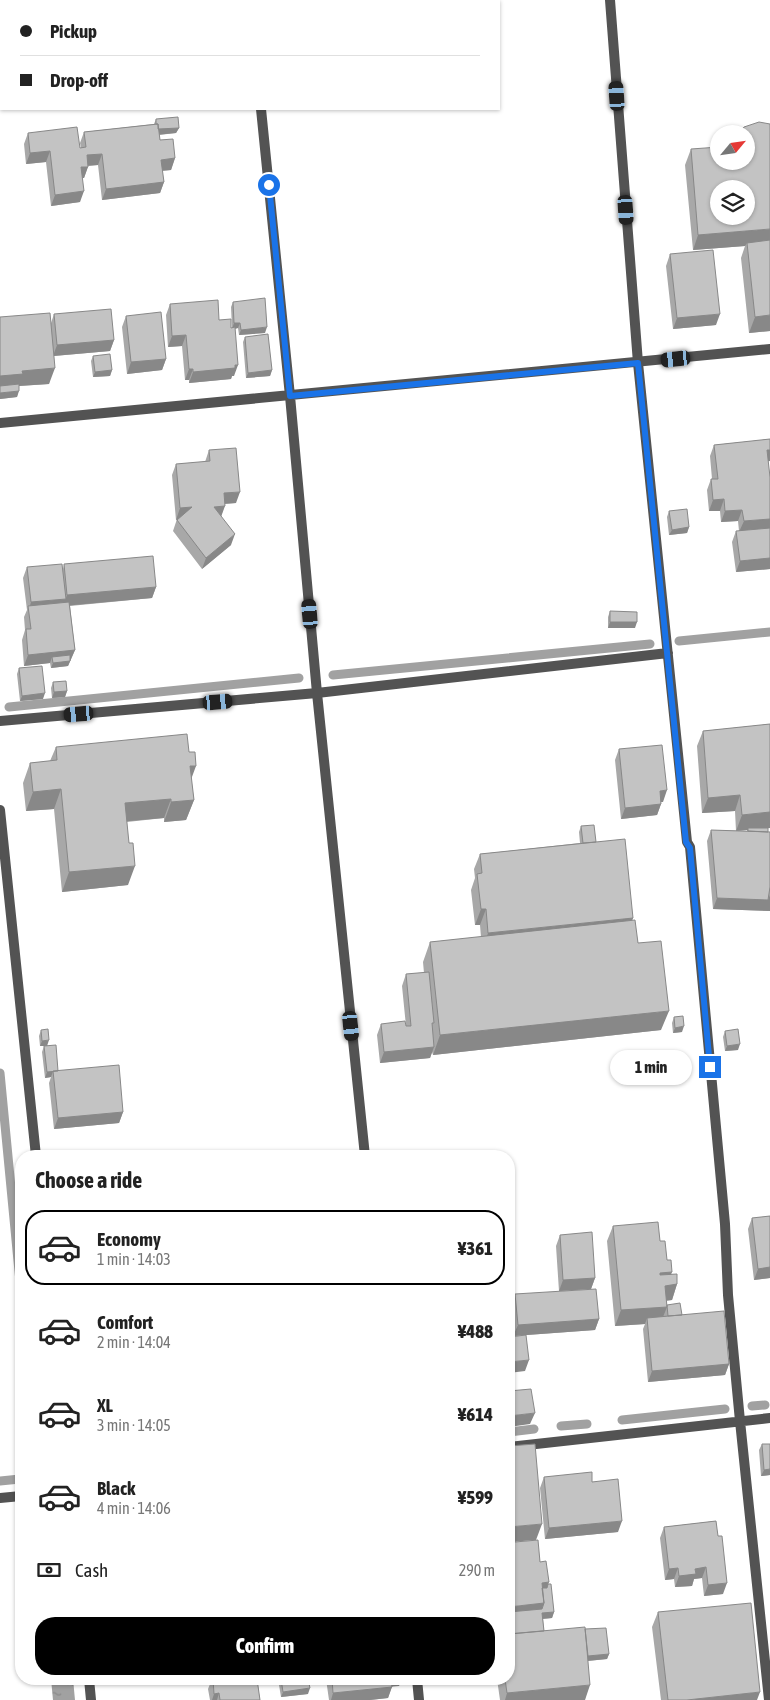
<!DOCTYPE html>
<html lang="en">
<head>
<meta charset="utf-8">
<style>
	:root { --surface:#fff; --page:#f2f2f2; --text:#222; --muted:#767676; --line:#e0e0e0; --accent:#000 }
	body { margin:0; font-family:"Asap Condensed",sans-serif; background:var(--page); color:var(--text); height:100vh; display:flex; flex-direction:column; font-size:19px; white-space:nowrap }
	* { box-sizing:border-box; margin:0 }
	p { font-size:16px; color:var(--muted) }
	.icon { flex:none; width:28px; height:28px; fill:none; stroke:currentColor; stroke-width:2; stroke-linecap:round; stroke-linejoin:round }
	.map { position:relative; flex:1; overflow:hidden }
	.side { position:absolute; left:15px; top:1150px; width:500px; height:535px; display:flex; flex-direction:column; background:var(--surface); border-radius:20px; box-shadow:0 1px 4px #0004 }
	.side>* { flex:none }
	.banner { position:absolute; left:0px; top:0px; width:500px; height:110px; box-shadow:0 1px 4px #0004; display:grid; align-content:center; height:110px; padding:0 20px; background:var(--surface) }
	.needle { width:32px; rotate:61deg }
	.tools { position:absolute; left:710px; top:125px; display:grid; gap:10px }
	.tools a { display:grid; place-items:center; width:45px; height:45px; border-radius:50%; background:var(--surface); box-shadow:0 1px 4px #0004; font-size:25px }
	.end { position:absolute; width:22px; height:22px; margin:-11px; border:6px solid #1a73e8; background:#fff; box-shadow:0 0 0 2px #fff }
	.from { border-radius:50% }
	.bubble { position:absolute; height:35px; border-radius:18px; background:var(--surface); box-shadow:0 1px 4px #0004; font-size:16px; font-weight:800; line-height:35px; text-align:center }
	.car { position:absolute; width:15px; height:30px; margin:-15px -8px; border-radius:6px; box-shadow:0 0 4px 1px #0007; background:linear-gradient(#222 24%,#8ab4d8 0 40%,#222 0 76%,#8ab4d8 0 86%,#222 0) }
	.banner b { display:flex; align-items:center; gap:18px; height:48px; font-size:19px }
	.banner b+b { border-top:1px solid var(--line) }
	.banner i { width:12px; height:12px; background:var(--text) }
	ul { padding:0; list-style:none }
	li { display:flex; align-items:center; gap:15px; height:75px; margin:0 10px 8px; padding:0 10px; border:2px solid transparent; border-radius:20px }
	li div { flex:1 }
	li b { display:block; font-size:19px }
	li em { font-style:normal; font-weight:800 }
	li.selected { border-color:var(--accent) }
	li>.icon { width:45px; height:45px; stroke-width:1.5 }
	h2 { padding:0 20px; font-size:22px; line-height:60px }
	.pay { display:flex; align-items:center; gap:12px; height:55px; padding:0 20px; font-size:19px }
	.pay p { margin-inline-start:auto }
	.cta { display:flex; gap:10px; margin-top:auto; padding:10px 20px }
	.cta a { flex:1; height:58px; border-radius:20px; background:var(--accent); color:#fff; font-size:20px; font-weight:800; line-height:58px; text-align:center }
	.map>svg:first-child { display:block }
</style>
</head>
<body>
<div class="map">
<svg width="770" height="1700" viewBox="0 0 770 1700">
	<defs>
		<pattern id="water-ripples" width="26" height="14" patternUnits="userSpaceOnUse" patternTransform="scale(1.25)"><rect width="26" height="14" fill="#a1a1a1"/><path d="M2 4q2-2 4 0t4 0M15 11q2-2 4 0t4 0" fill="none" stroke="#898989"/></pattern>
	</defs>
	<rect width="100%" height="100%" fill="#fff"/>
	<path fill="url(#water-ripples)" d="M51 1679H73L75 1700H53Z"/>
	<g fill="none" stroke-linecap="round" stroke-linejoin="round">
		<path stroke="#a1a1a1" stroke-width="9" d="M679 641 770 632
			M333 675 650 644
			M9 707 299 678
			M0 1073 21 1292
			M752 1406 765 1405
			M622 1420 725 1409
			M561 1426 587 1424
			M509 1432 534 1429
			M0 1481 20 1479"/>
		<path stroke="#535353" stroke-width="10" d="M250 0V1
			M610 0 638 363 687 842 690 847 725 1224 728 1295 740 1421 769 1700
			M261 109 290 396 317 693 365 1156
			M0 423 770 349
			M0 721 317 693 668 653
			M0 810 36 1156
			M509 1447 770 1418
			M0 1498 21 1496
			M89 1679 91 1700
			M417 1679 419 1700"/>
		<path stroke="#202020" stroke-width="10" d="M201 1 214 0
			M0 21H1"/>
	</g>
	<path fill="#a8a8a8" d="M156 119 179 128 176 133 159 135 160 140 175 158 171 170 162 171 164 182 160 193 102 200 98 165 88 166 84 178H82L80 202 51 206 46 162 26 164 24 144 28 133 80 148H81L80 143 84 132 154 124Z
		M691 149 746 161 770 331 749 333 741 258 745 246 693 250 685 165Z
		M670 254 716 325 673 329 666 266Z
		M233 302 265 333 239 335 238 328 235 329 234 376H232L231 379 189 383V380H185L182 346 168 347 166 315 170 304 219 320 231 328H232L231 307Z
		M54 314 114 340 110 351 54 356 49 384 19 386 17 397 0 399V317L51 323Z
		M126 316 166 359 162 370 127 374 122 327Z
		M245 337 272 370 270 376 246 378 243 342Z
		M93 356 112 370 110 376 93 377 91 361Z
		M770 439V461H768L770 477V569L736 572 732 542 736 531H739L738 521 721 522 720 511H709L707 490 711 479H712L710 456 714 445Z
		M209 450 236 503 225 504 221 516 231 545 202 569 173 531 177 519 176 520 172 475 176 464 205 462Z
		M669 511 689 527 687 533 669 535 667 517Z
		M64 564 156 587 152 598 70 606 75 650 68 666 51 668 50 663 24 666 22 640 25 630 24 617 27 610 23 578 27 567 63 569Z
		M610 611 635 628H608V617Z
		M19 668 43 699 20 701 17 674Z
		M53 682 67 691 65 697 52 698 51 688Z
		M770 724V828H764L768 832H770V911L713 909 707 841 711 830 747 831V830L736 831 735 811 702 813 697 746 703 731Z
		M56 747 191 779 194 800 186 820 164 822V818L127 822 128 885 62 892 54 809 26 811 23 783 30 763 50 761Z
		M619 749 663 802H661V804L657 815 621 819 615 760Z
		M581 826 596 842 633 918 632 920 638 943 661 1030 433 1055 432 1052 430 1058 380 1063 377 1035 381 1024 406 1026 402 986 406 974 424 973 423 962 430 942 481 937 480 925H475L471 890 475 878 474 869 480 854 580 843 579 832Z
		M674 1017 682 1032 673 1033 672 1023Z
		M41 1030 58 1071 123 1112 119 1123 54 1129 49 1083 51 1077 45 1078 42 1052 44 1046H40L39 1036Z
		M725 1031 738 1050 725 1051 723 1037Z
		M770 1216V1278L754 1280 748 1229 752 1218Z
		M613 1226 660 1241 671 1274 677 1284 672 1300 666 1301 667 1306 682 1315 729 1364 725 1375 648 1382 643 1329 645 1324 615 1326 607 1241Z
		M560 1235 595 1278 591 1289 559 1291 556 1246Z
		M515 1294 599 1319 595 1330 513 1336 511 1305Z
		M762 1444 770 1475 761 1476 759 1450Z
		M544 1477 592 1482 618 1532 545 1539 540 1488Z
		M716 1521 723 1594 704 1596 702 1578 694 1579 692 1586 675 1587 674 1579 665 1580 660 1538 664 1527Z
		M536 1540 540 1562 548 1584 554 1612 552 1618 543 1619 544 1631 585 1630 609 1654 607 1659 588 1661 585 1700H500L497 1679H509Z
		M658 1612 757 1700H661L652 1627Z
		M212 1679H257L260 1700H210L208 1689Z
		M278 1679H308V1694L281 1697Z
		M326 1679H400L401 1680 399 1686H392L388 1698 370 1700H329Z"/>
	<path fill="#888" d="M179 128 176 133 155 135 157 129Z
		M50 151 46 162 26 164 30 153Z
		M102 154 98 165 83 166 87 155Z
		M175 158 171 170 157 171 161 160Z
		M81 167H88L84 178H77Z
		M164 182 160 193 102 200 106 189Z
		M84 191 80 202 51 206 55 195Z
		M770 229V244L747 243 745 246 693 250 698 235Z
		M720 314 716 325 673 329 677 318Z
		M770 315V331L749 333 755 317Z
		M234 323H240L238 328 232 329Z
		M267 327 265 333 239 335 241 330Z
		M186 335 182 346 168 347 172 336Z
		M114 340 110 351 53 356 57 345Z
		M166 359 162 370 127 374 131 362Z
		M235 365H238L234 376H232L231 379 189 383 193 372Z
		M55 368 49 384 18 386 0 392V376L22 371Z
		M189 369H193L189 380H185Z
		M112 370 110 376 93 377 95 372Z
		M272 370 270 376 246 378 248 373Z
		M19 391 17 397 0 399V393Z
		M767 450H770V461L763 462Z
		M240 492 236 503 220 504 224 493Z
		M724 499 720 511H709L713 500Z
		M225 506 221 517 214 507Z
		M192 507 188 518 176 520 180 508Z
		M742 510 738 521 721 522 725 511Z
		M770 519V529L739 532 744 521Z
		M689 527 687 533 669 535 672 530Z
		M235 534 231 545 202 569 206 558Z
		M770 558V569L736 572 740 561Z
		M156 587 152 598 63 606 67 595Z
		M66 599 62 610 29 609 31 602Z
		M610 622H637L635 628H608Z
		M75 650 68 666 51 668 53 663 52 657 50 663 24 666 28 655Z
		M67 691 65 697 52 698 54 692Z
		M45 693 43 699 20 701 22 696Z
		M190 766H196L189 785Z
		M61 789 54 809 26 811 33 792Z
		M667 790 663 802H656L660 791Z
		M740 795 735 811 702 813 708 798Z
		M171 799 164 818 118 822 125 803Z
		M194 800 186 820 164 822 171 802Z
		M661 804 657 815 621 819 625 808Z
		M770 812V828L736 831 742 815Z
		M135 866 128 885 62 892 69 872Z
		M770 895V911L713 909 717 898 768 900Z
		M481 909H486L480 925H475Z
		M633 918 627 934 483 948 488 933Z
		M669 1011 661 1030 433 1055 440 1035Z
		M684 1026 682 1032 673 1033 675 1028Z
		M49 1040 47 1046H40L42 1041Z
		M740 1044 738 1050 725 1051 727 1046Z
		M434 1047 430 1058 380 1063 384 1052Z
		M53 1071 51 1077 45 1078 47 1072Z
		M123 1112 119 1123 54 1129 58 1118Z
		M770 1267V1278L754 1280 758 1269Z
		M672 1272 667 1285 677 1284 672 1300 659 1301 660 1273Z
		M595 1278 591 1289 559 1291 563 1280Z
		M667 1307 661 1322 647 1318 645 1324 615 1326 621 1310Z
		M599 1319 595 1330 513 1336 518 1325Z
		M529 1360 525 1371 509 1373V1362Z
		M729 1364 725 1375 648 1382 652 1371Z
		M535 1413 530 1424 509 1427V1416Z
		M770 1469V1475L761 1476 764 1470Z
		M622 1521 618 1532 545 1539 549 1528Z
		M542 1524 536 1540 509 1542V1527Z
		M706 1567 702 1578 694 1579 692 1586 675 1587 679 1576 695 1569Z
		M678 1568 674 1579 665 1580 669 1569Z
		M549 1582 545 1593 540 1588 542 1583Z
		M727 1583 723 1594 704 1596 708 1585Z
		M544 1603 540 1614 509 1618V1607Z
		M554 1612 552 1618 540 1619 542 1613Z
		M609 1654 607 1659 586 1661 588 1656Z
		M401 1680 399 1686 387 1687 389 1681Z
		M590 1685 585 1700H505L507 1693Z
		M392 1687 388 1698 370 1700H331L333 1693Z
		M310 1688 308 1694 281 1697 283 1692Z
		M760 1692 757 1700H687Z
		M219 1693 217 1700H212L214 1694Z"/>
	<path fill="#c3c3c3" stroke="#888" fill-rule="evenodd" d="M178 117 179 128 158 129V124H156V119Z
		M759 122 770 124V229L698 235 691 149 719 147V161H746V134L740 133 744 127ZM719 189H746V216H719Z
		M158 124 160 140 173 139 175 158 161 160 164 182 106 189 102 154 87 155 88 167H81L84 191 55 195 50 151 30 153 28 133 77 127 80 148 86 147 84 132Z
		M770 240V315L755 317 747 243Z
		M713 250 720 314 677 318 670 254Z
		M265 298 267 327 241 330 240 323H234L233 302Z
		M218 300 219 320 231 319V328L235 327 238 365H235V368L193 372V369H189L186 335 172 336 170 304Z
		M111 309 114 340 57 345 54 314Z
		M161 312 166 359 131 362 126 316Z
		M50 313 55 368 22 371 23 374 0 376V317Z
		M268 334 272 370 248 373 245 337Z
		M110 354 112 370 95 372 93 356Z
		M19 384V391L0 393V386Z
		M770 439V450H767L770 477V519L744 521 742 510 725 511 724 499 713 500 711 479H718L714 445Z
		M236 448 240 492 224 493 225 506 214 507 235 534 206 558 177 520 192 507 180 508 176 464 210 461 209 450Z
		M687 509 689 527 672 530 669 511Z
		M770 528V558L740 561 736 531Z
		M153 556 156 587 67 595 64 564Z
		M62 564 66 599 31 602 27 567Z
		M69 602 75 650 28 655 26 629H31L28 606Z
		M610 611 637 612V622H610Z
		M70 655V661L53 663 52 657Z
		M42 666 45 693 22 696 19 668Z
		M66 681 67 691 54 692 53 682Z
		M770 724V812L742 815 740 795 708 798 703 731Z
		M187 734 189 752H195L196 766H190L194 800 171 802V799L125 803 129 843H133L135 866 69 872 61 789 33 792 30 763 57 760 56 747Z
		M662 745 667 790 660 791 661 804 625 808 619 749Z
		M594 825 596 842 583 843 581 826Z
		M748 828H768V832L748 831Z
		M711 830 770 832V887L768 900 717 898Z
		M625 839 633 918 488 933 486 909H481L477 874 482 873 480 854Z
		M635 920 638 943 661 941 669 1011 440 1035 430 942Z
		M429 972 434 1023H432L434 1047 384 1052 381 1024 405 1021 406 1026H411L406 974Z
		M683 1016 684 1026 675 1028 674 1017Z
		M48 1029 49 1040 42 1041 41 1030Z
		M738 1029 740 1044 727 1046 725 1031Z
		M56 1045 58 1071 47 1072 44 1046Z
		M119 1065 123 1112 58 1118 53 1071Z
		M770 1216V1267L758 1269 752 1218Z
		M658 1222 660 1241H665L667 1260H671L672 1272 660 1273V1275L677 1274V1284L665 1286 667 1307 621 1310 613 1226Z
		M592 1232 595 1278 563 1280 560 1235Z
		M596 1289 599 1319 518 1325 515 1294Z
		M680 1303 682 1315 668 1316 667 1305Z
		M724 1311 729 1364 652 1371 647 1318Z
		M526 1335 529 1360 509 1362V1337Z
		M531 1389 535 1413 509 1416V1391Z
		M535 1444 542 1524 509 1527V1446Z
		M762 1444H770V1469L764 1470Z
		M592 1472V1482L618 1479 622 1521 549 1528 544 1477Z
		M716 1521 718 1536H722L727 1583 708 1585 706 1567 695 1569 696 1574 679 1576 678 1568 669 1569 664 1527Z
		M509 1540H515V1542L538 1540 540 1562 546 1561 549 1582 542 1583 544 1603 509 1607Z
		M548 1584H551L554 1612 542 1613 544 1631 509 1634V1612L542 1609 544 1603 542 1588H547Z
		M751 1603 760 1692 687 1700H668L658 1612Z
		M585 1627 590 1685 507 1693 505 1679H509V1634Z
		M606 1628 609 1654 588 1656 585 1629Z
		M213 1679H257L260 1700H220L219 1693 214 1694Z
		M281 1679H308L310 1688 283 1692Z
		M332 1679H391L392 1687 333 1693Z
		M391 1679H400L401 1680 391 1681Z"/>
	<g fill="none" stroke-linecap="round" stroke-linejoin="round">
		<path stroke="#1a73e8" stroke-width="6" d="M269 185 290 396 638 363 686 842 690 848 710 1067"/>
	</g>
</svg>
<div class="tools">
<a><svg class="needle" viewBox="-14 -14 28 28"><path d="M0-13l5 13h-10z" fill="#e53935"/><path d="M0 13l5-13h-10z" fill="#767676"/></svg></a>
<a><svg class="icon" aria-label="layers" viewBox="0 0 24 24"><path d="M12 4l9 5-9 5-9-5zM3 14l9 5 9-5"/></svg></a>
</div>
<i class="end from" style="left:269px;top:185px"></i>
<i class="end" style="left:710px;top:1067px"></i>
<div class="bubble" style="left:610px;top:1050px;width:82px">1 min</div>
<i class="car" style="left:617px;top:96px;rotate:356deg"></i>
<i class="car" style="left:626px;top:210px;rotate:176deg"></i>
<i class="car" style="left:676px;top:359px;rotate:264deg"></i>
<i class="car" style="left:310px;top:614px;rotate:355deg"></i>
<i class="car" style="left:218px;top:702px;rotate:85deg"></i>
<i class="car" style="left:79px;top:714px;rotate:265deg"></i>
<i class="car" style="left:351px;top:1026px;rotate:174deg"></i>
<div class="banner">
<b><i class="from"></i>Pickup</b>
<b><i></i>Drop-off</b>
</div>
<section class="side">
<h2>Choose a ride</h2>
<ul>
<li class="selected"><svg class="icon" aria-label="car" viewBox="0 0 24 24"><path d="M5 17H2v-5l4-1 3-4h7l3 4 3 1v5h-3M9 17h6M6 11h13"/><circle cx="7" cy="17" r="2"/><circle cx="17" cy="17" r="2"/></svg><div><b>Economy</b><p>1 min · 14:03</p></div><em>¥361</em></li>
<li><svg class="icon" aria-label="car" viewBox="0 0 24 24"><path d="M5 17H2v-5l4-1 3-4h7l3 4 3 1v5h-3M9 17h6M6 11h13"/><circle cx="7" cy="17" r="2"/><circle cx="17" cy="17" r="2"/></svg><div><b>Comfort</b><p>2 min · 14:04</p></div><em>¥488</em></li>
<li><svg class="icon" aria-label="car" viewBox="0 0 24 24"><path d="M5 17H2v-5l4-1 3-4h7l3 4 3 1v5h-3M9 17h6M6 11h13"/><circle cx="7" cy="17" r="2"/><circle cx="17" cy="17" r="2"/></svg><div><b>XL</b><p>3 min · 14:05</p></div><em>¥614</em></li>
<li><svg class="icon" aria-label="car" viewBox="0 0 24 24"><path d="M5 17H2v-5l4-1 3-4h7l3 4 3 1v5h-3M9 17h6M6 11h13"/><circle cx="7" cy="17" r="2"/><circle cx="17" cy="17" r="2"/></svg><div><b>Black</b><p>4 min · 14:06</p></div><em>¥599</em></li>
</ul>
<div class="pay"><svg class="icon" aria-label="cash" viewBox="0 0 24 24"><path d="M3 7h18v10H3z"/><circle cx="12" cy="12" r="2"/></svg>Cash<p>290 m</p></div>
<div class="cta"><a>Confirm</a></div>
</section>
</div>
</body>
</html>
